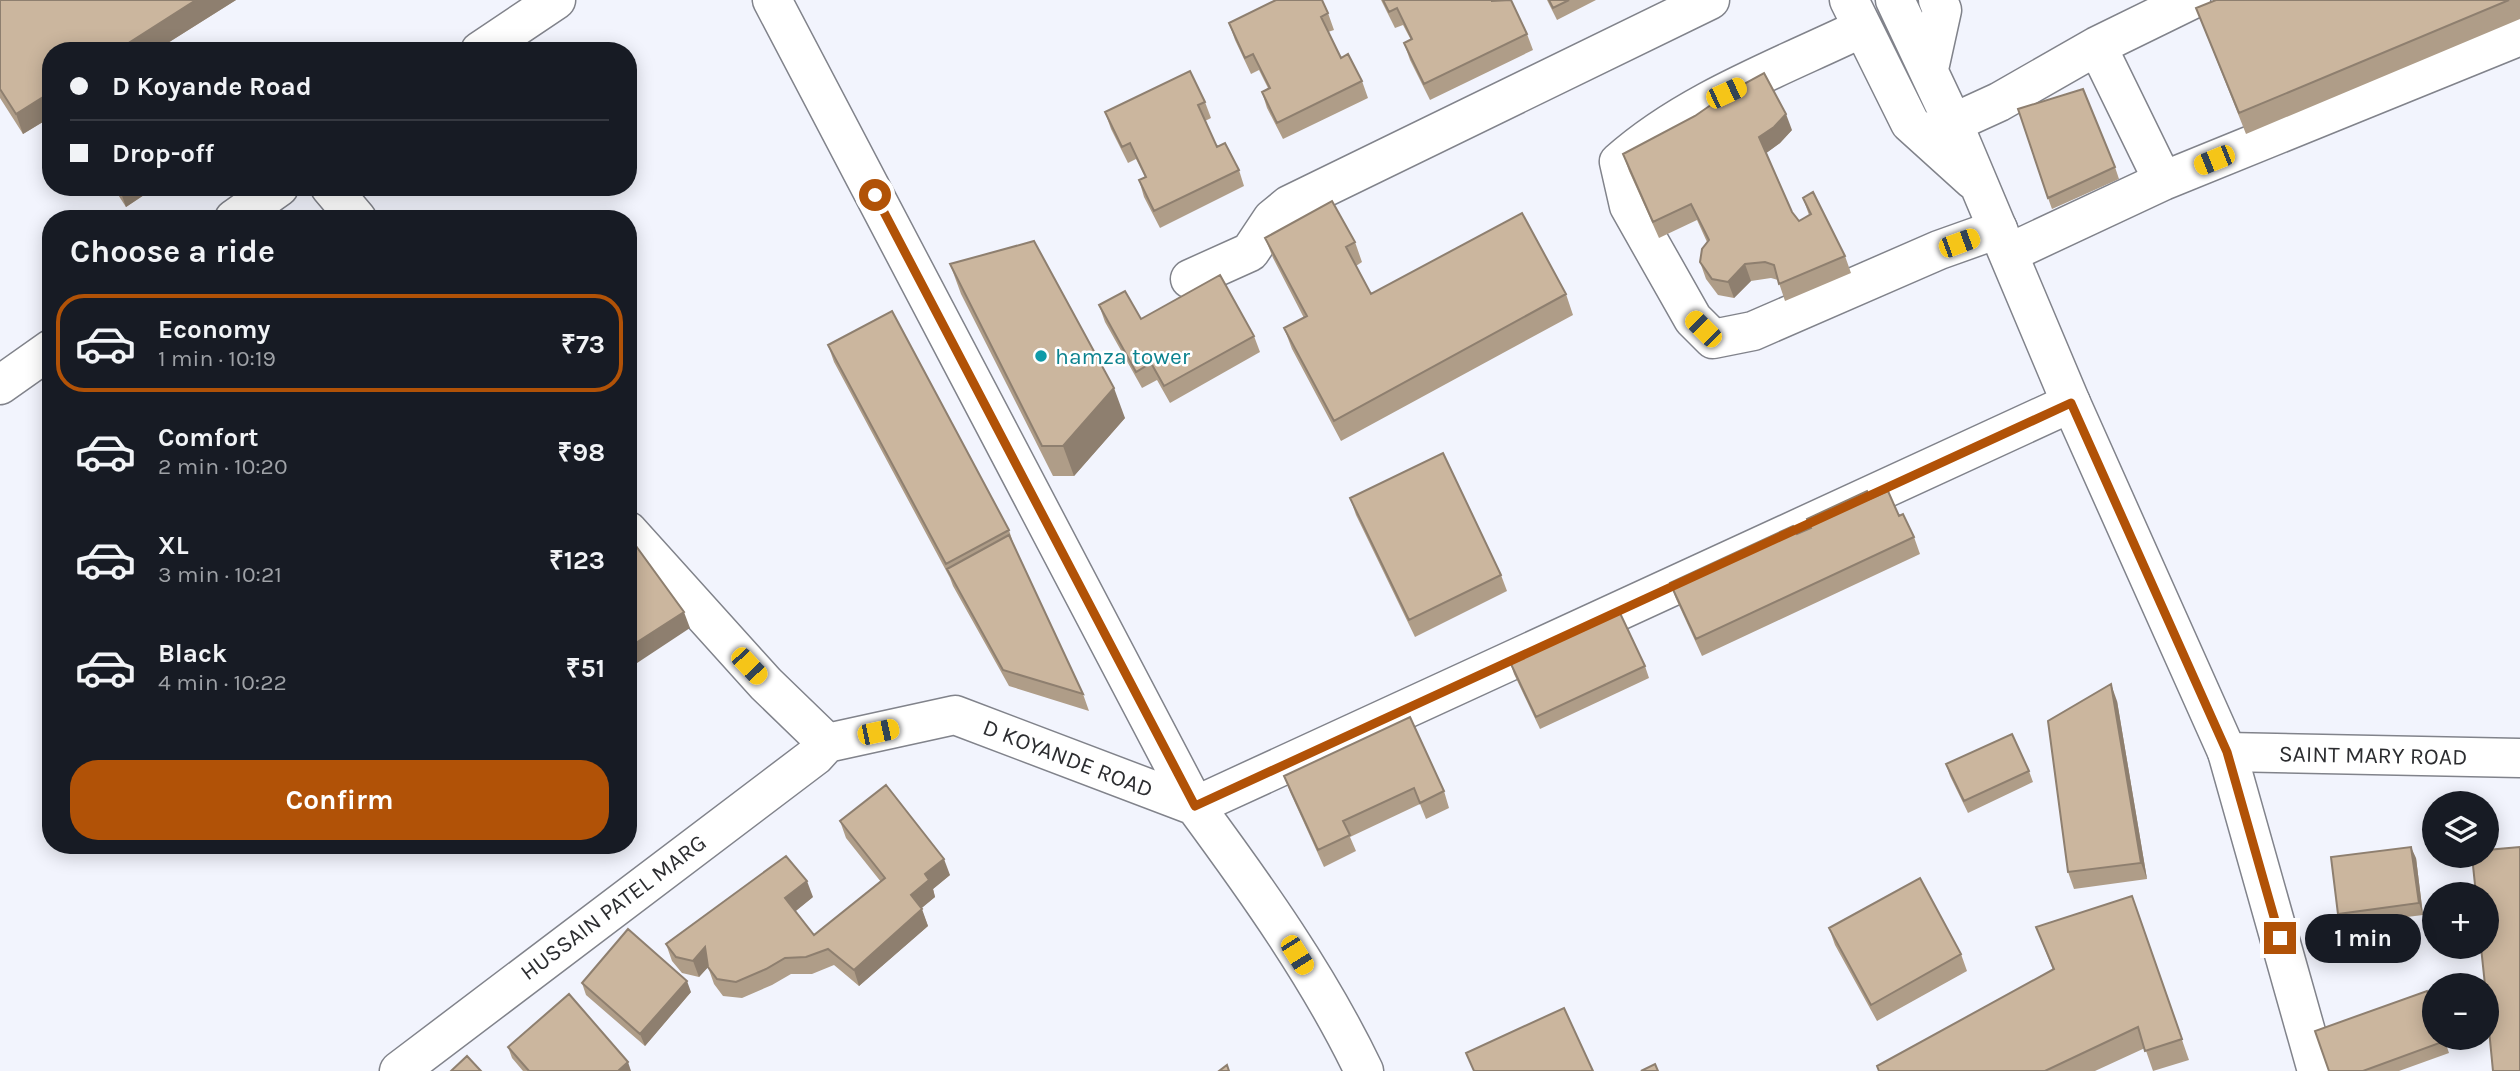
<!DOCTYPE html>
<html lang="en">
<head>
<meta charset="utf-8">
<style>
	:root { --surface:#171b24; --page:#242831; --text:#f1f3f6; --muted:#9ea1a6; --line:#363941; --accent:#b15207 }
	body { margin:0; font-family:Karla,sans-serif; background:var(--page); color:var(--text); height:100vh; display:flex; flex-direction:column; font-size:26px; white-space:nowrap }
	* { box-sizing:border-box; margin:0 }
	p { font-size:23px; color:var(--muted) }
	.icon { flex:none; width:38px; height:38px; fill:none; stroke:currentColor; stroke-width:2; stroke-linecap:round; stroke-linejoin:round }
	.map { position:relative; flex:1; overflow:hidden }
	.details { position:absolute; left:42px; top:210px; width:595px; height:644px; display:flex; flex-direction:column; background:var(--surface); border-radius:28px; box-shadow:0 4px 18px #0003 }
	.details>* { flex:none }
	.banner { position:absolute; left:42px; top:42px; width:595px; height:154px; border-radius:28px; box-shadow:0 4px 18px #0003; display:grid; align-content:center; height:154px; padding:0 28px; background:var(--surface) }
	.controls { position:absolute; left:2422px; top:791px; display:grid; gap:14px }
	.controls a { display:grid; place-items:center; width:77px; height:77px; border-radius:50%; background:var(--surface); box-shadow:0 4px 18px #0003; font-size:35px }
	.end { position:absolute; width:32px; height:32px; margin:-16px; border:9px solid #b15207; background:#fff; box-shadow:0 0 0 4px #fff }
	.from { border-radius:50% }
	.bubble { position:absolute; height:49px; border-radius:24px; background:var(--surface); box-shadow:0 4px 18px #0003; font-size:23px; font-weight:700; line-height:49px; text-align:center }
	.car { position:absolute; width:21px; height:42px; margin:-21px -10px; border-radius:9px; box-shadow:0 0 5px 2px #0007; background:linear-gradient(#f5c518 24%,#345 0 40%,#f5c518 0 76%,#345 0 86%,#f5c518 0) }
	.banner b { display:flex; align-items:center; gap:24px; height:66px; font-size:26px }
	.banner b+b { border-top:2px solid var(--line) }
	.banner i { width:18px; height:18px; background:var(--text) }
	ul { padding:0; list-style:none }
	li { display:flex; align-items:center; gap:21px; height:98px; margin:0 14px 10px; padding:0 14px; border:4px solid transparent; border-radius:28px }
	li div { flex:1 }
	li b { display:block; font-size:26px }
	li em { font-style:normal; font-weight:700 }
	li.on { border-color:var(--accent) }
	li>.icon { width:63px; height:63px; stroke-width:1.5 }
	h2 { padding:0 28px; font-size:32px; line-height:84px }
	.cta { display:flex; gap:14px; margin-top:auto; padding:14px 28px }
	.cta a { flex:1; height:80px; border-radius:28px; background:var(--accent); color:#fff; font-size:28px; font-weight:700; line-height:80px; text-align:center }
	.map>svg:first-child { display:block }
</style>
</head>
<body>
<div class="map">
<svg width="2520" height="1071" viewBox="0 0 2520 1071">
	<rect width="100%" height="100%" fill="#f2f4fd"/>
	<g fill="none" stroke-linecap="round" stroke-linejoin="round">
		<defs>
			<path id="street" d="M772 0 1195 806C1257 890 1319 977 1364 1071
				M1862 28C1781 67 1686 102 1619 162L1629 206 1693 319 1713 339 1753 331 1939 250 1998 229
				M2097 46 2163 181
				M1953 123 1999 102 2097 46 2191 0
				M330 187 357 219
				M2009 253 2163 181 2520 36
				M1190 279 1250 252 1272 219 1289 205 1710 0
				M628 531 766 684 827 743
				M827 743 955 715 1195 806
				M2227 752 2520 758
				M1195 806 2071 403
				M399 1071 815 756 827 743"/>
			<path id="secondary" d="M1849 0 1910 123 1973 180
				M1895 0 1953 123 2071 403 2227 752 2317 1071
				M480 51 556 0
				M1929 69 1942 10 1938 0
				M234 219 279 187
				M0 385 51 349"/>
		</defs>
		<use href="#street" stroke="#81838b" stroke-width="41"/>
		<use href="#secondary" stroke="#81838b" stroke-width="41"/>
		<use href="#street" stroke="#fff" stroke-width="38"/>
		<use href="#secondary" stroke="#fff" stroke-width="38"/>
	</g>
	<path fill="#af9d88" d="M0 0H236L155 51H51V117L23 134 0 98Z
		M1381 0H1492L1527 34 1533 50 1430 100 1410 60 1404 43 1411 40 1403 25 1395 28Z
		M1547 0H1596L1557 20Z
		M2216 0H2520V19L2246 134 2196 8Z
		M1328 13 1334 30 1328 32 1341 58 1362 81 1368 98 1283 139 1267 108 1262 92 1268 88 1259 70 1251 74 1235 40 1229 23Z
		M1205 102 1211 118 1205 121 1217 147 1239 170 1244 186 1160 228 1144 197 1139 180 1145 177 1136 159 1128 163 1111 129 1105 112Z
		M1792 130 1780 143 1766 153 1792 212 1799 221 1809 215 1803 198 1845 256 1851 273 1785 301 1778 280 1771 278 1751 281 1734 298 1718 295 1706 279 1700 262 1707 242 1697 220 1659 238 1629 171 1623 154Z
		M2115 167 2119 179 2052 209 2048 198Z
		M113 187H156L126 207Z
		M1265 238 1355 242 1362 262 1356 266 1371 294H1566L1573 315 1341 441 1292 349 1284 328 1304 318 1273 258Z
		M950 264 1125 418 1074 476H1053L961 294Z
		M1099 305 1141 319 1254 336 1260 352 1170 403 1157 380 1142 388 1105 322Z
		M828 345 1009 530 1014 546 1083 694 1089 711 1009 686 953 586 950 578 834 362Z
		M1350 498 1501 575 1507 591 1415 637 1356 515Z
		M1870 499 1899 516 1914 537 1920 554 1702 656 1676 599 1670 583 1810 528 1807 519Z
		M1510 662 1645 666 1649 678 1540 729 1514 674Z
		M2117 701 2147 879 2074 889 2068 872Z
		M1410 717 1444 791 1449 808 1426 819 1420 804 1350 837 1356 851 1324 867 1290 792 1284 776Z
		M1946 764 2029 771 2033 782 1968 813 1950 776Z
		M840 821 950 875 933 889 935 897 921 908 928 926 859 986 834 965 812 974H791L772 985 742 998 723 996 714 984 708 967 699 977 682 973 672 961 666 944 813 897 795 911 814 935 881 882 846 838Z
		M2416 858 2423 915 2342 925 2338 914Z
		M2132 896 2189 1060 2153 1071 2145 1048 2095 1071H1879L2053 970 2036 927Z
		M1829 928 1961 954 1967 971 1877 1021 1835 945Z
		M582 983 691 992 645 1046 586 995Z
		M2444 1038 2449 1053 2399 1071H2329Z
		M508 1047 631 1071H523L512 1058Z"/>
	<path fill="#8e7f6f" d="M196 0H236L155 51H116Z
		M51 92V117L23 134 16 114Z
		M1786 114 1792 130 1780 143 1765 154 1759 137Z
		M125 187H156L126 207 120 190Z
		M1745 264 1751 281 1734 298 1728 282Z
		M1114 388 1125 418 1074 476 1063 446Z
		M684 612 690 628 628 669V648Z
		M2111 684 2117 701 2147 879 2141 863Z
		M2411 847 2416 858 2423 915 2419 903Z
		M944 859 950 875 933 889 935 897 917 912 911 895 925 874Z
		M807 881 813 897 791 915 785 898Z
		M922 909 928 926 859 986 854 970Z
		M705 947 711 964 699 977 693 961Z
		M687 981 691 992 645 1046 640 1034Z
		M628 1062 631 1071H618Z"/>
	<path fill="#cbb69e" stroke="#8e7f6f" stroke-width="2" d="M0 0H196L116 51H51V92L16 114 0 89Z
		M1276 0H1322L1328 13 1321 17 1341 58 1348 54 1362 81 1277 123 1262 92 1270 88 1253 54 1245 58 1229 23Z
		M1383 0H1492V1L1511 0 1527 34 1424 84 1404 43 1412 39 1397 8 1389 12Z
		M1549 0H1569L1553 8Z
		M2216 0H2509L2239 113 2196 8Z
		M1190 71 1205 102 1198 105 1217 147 1225 143 1239 170 1154 211 1139 180 1146 177 1130 143 1122 147 1105 112Z
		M1764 73 1786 114 1774 127 1759 137 1792 212 1799 221 1811 214 1803 198 1813 192 1845 256 1779 284 1774 265 1765 262 1745 264 1728 282 1712 279 1700 262 1702 249 1709 240 1691 204 1653 222 1623 154 1695 116 1731 91Z
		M2083 89 2115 167 2048 198 2018 109Z
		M1332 201 1355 242 1346 247 1371 294 1522 213 1566 294 1334 421 1284 328 1307 316 1265 238Z
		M1034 241 1114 388 1063 446H1042L950 264Z
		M1220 275 1254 336 1164 386 1151 363 1136 372 1099 305 1125 291 1141 319Z
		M892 311 1009 530 946 564 828 345Z
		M1443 453 1501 575 1409 620 1350 498Z
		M1867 491 1870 499 1888 491 1899 516 1903 514 1914 537 1696 639 1670 583 1793 526 1797 534 1811 528 1807 519Z
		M628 535 684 612 628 648Z
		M1009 535 1083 694 1003 670 947 569Z
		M1619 611 1645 666 1536 717 1510 662Z
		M2111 684 2141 863 2068 872 2048 721Z
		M1410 717 1444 791 1420 803 1414 788 1343 821 1350 835 1318 850 1284 776Z
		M2012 734 2029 771 1964 801 1946 764Z
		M886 785 944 859 925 874 929 880 911 895 922 909 854 970 828 949 806 957 785 958 766 969 736 982 717 979 708 967 705 947 693 961 676 957 666 944 786 856 807 881 785 898 814 935 885 878 840 821Z
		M2411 847 2419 903 2338 914 2331 857Z
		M2520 847V1071H2493L2487 1009V985H2485L2481 947H2487V894H2476L2472 856H2487V850Z
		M1920 878 1961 954 1871 1005 1829 928Z
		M2132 896 2182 1039 2145 1051 2138 1027 2045 1071H1879L1877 1066 2054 969 2036 927Z
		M628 929 687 981 640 1034 582 983Z
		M2427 991 2434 1010V1038H2444L2445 1041 2363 1071H2329L2315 1031Z
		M569 994 628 1062 618 1071H529L508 1047Z
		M1564 1008 1593 1071H1474L1466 1053Z
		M467 1056 481 1071H451Z
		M1655 1064 1658 1071H1641Z
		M1227 1065 1229 1071H1219Z"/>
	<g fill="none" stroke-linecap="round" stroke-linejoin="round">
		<path stroke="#b15207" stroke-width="9" d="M875 195 1195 806 2071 403 2227 752 2280 938"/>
	</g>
	<circle fill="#0f9aa8" stroke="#fff" stroke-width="2.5" cx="1041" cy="356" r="7"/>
	<g text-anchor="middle" stroke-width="5" stroke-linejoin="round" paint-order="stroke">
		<g font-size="23" fill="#0d838f" stroke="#fff" text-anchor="start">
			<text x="1055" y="364">hamza tower</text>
		</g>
		<g font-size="23" fill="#2c2d30" stroke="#fff">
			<text transform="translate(2373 755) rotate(1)" y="8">SAINT MARY ROAD</text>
			<text transform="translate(1068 758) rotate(21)" y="8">D KOYANDE ROAD</text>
			<text transform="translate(613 907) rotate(-37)" y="8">HUSSAIN PATEL MARG</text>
		</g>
	</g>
</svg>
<div class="controls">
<a><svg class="icon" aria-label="layers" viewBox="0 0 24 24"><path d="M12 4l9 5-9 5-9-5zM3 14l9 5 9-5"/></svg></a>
<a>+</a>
<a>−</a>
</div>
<i class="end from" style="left:875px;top:195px"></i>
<i class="end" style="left:2280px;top:938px"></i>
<div class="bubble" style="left:2305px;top:914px;width:116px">1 min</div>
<i class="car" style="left:1726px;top:93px;rotate:65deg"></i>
<i class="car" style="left:2214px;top:160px;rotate:248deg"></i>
<i class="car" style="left:1959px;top:243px;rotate:70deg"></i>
<i class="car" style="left:1703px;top:329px;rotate:315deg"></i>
<i class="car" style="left:749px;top:666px;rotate:137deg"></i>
<i class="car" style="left:878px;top:732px;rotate:78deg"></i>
<i class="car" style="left:1297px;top:955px;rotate:148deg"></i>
<div class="banner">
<b><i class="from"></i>D Koyande Road</b>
<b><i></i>Drop-off</b>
</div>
<section class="details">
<h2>Choose a ride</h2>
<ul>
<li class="on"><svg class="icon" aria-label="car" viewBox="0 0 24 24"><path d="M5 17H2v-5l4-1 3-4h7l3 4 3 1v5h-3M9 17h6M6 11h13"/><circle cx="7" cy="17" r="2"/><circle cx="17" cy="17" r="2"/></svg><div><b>Economy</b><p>1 min · 10:19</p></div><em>₹73</em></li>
<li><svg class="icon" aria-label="car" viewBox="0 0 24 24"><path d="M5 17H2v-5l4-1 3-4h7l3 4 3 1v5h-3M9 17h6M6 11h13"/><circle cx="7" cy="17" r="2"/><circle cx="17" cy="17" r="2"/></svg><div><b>Comfort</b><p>2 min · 10:20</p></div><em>₹98</em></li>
<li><svg class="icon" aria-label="car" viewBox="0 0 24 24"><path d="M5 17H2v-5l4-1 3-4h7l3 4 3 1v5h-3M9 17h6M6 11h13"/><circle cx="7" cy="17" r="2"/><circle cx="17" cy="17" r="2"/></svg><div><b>XL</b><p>3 min · 10:21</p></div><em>₹123</em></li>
<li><svg class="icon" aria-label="car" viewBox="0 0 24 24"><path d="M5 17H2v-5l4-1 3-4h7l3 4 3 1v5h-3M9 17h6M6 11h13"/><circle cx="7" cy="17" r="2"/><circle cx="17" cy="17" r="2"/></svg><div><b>Black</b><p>4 min · 10:22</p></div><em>₹51</em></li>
</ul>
<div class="cta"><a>Confirm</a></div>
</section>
</div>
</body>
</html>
